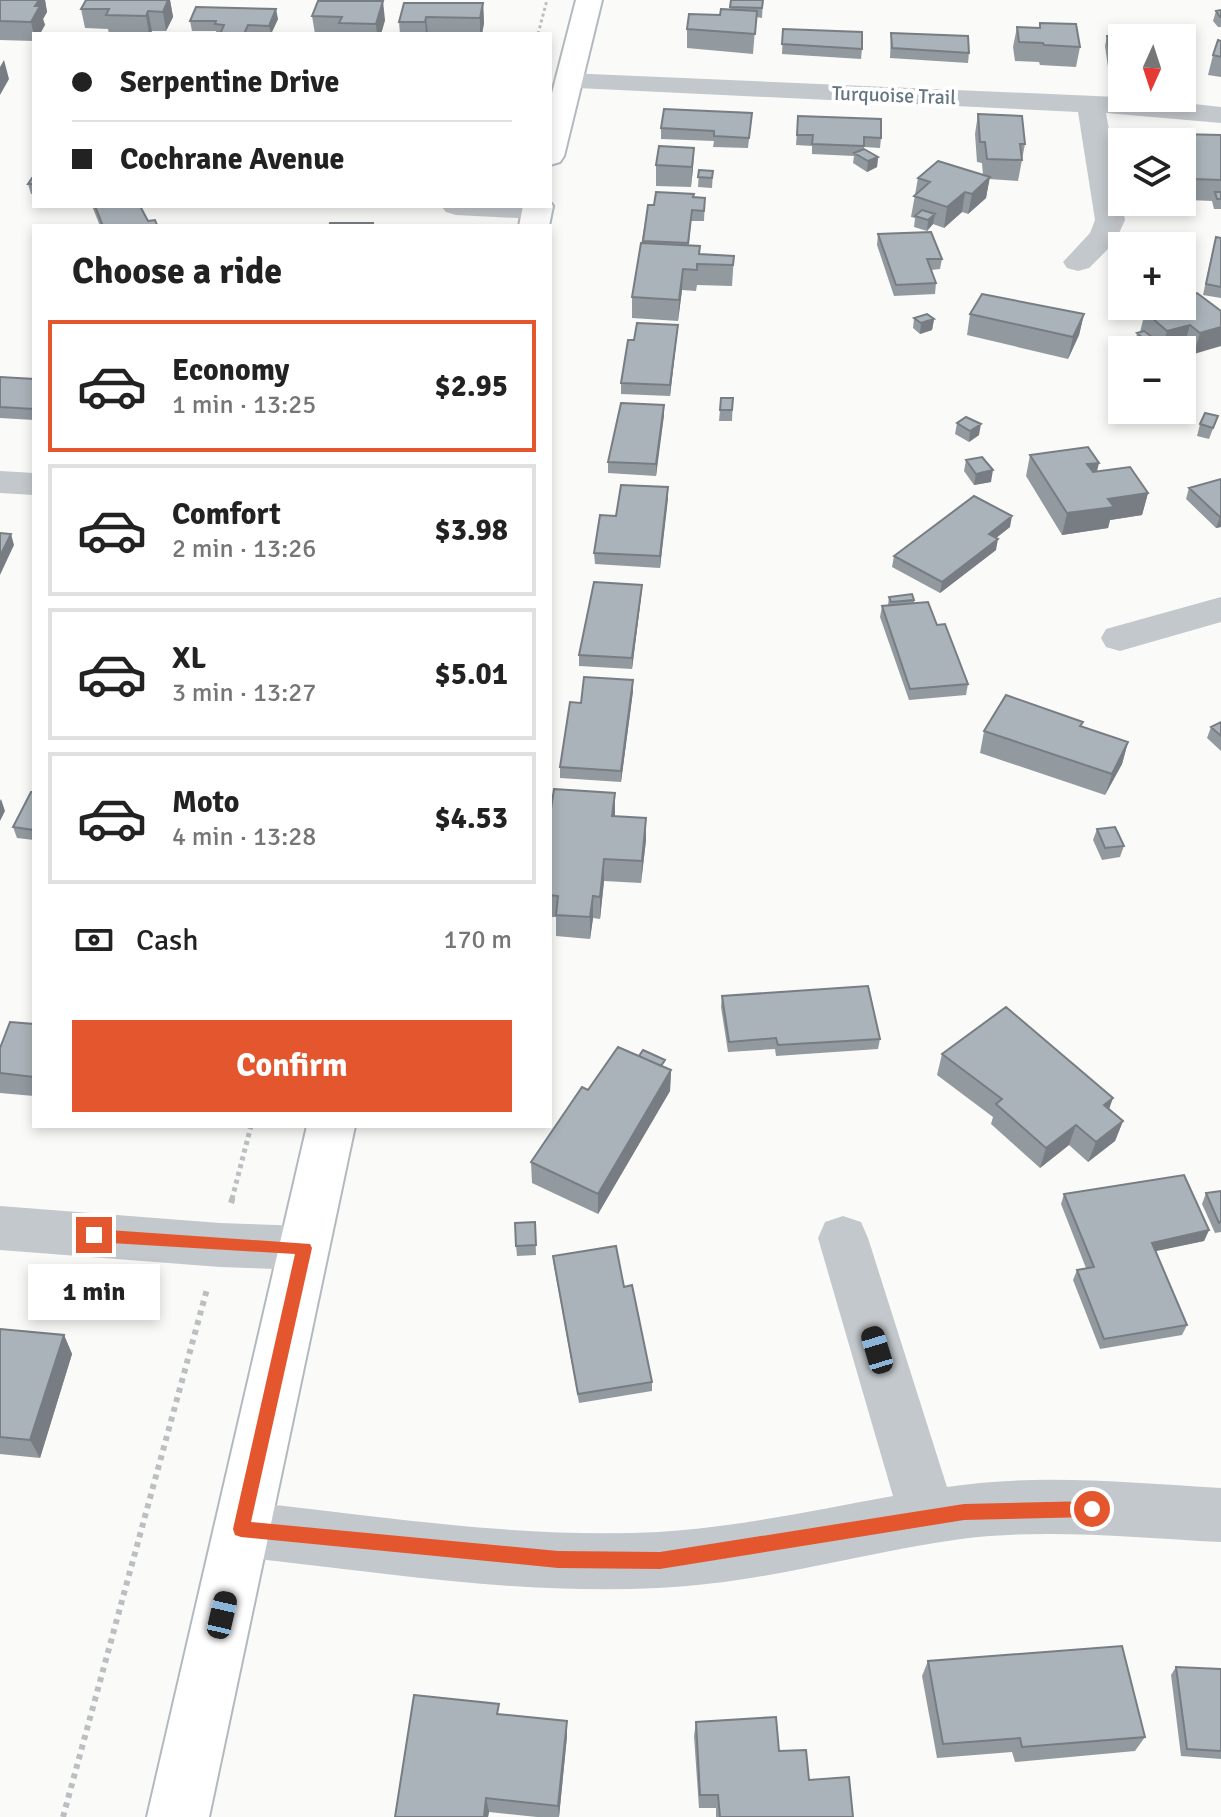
<!DOCTYPE html>
<html lang="en">
<head>
<meta charset="utf-8">
<style>
	:root { --surface:#fff; --page:#f2f2f2; --text:#222; --muted:#767676; --line:#e0e0e0; --accent:#e4572e }
	body { margin:0; font-family:Signika,sans-serif; background:var(--page); color:var(--text); height:100vh; display:flex; flex-direction:column; font-size:30px; white-space:nowrap }
	* { box-sizing:border-box; margin:0 }
	p { font-size:26px; color:var(--muted) }
	.icon { flex:none; width:44px; height:44px; fill:none; stroke:currentColor; stroke-width:2; stroke-linecap:round; stroke-linejoin:round }
	.map { position:relative; flex:1; overflow:hidden }
	.drawer { position:absolute; left:32px; top:224px; width:520px; height:904px; display:flex; flex-direction:column; background:var(--surface); border-radius:0px; box-shadow:0 4px 12px #0003 }
	.drawer>* { flex:none }
	.guide { position:absolute; left:32px; top:32px; width:520px; height:176px; border-radius:0px; box-shadow:0 4px 12px #0003; display:grid; align-content:center; height:176px; padding:0 40px; background:var(--surface) }
	.needle { width:52px; rotate:183deg }
	.controls { position:absolute; left:1108px; top:24px; display:grid; gap:16px }
	.controls a { display:grid; place-items:center; width:88px; height:88px; border-radius:0px; background:var(--surface); box-shadow:0 4px 12px #0003; font-size:40px }
	.end { position:absolute; width:36px; height:36px; margin:-18px; border:10px solid #e4572e; background:#fff; box-shadow:0 0 0 4px #fff }
	.from { border-radius:50% }
	.bubble { position:absolute; height:56px; border-radius:0px; background:var(--surface); box-shadow:0 4px 12px #0003; font-size:26px; font-weight:800; line-height:56px; text-align:center }
	.car { position:absolute; width:24px; height:48px; margin:-24px -12px; border-radius:10px; box-shadow:0 0 6px 2px #0007; background:linear-gradient(#222 24%,#8ab4d8 0 40%,#222 0 76%,#8ab4d8 0 86%,#222 0) }
	.guide b { display:flex; align-items:center; gap:28px; height:76px; font-size:30px }
	.guide b+b { border-top:2px solid var(--line) }
	.guide i { width:20px; height:20px; background:var(--text) }
	ul { padding:0; list-style:none }
	li { display:flex; align-items:center; gap:24px; height:132px; margin:0 16px 12px; padding:0 24px; border:4px solid var(--line); border-radius:0px }
	li div { flex:1 }
	li b { display:block; font-size:30px }
	li em { font-style:normal; font-weight:800 }
	li.active { border-color:var(--accent) }
	li>.icon { width:72px; height:72px; stroke-width:1.5 }
	h2 { padding:0 40px; font-size:36px; line-height:96px }
	.pay { display:flex; align-items:center; gap:20px; height:88px; padding:0 40px; font-size:30px }
	.pay p { margin-inline-start:auto }
	.button { display:flex; gap:16px; margin-top:auto; padding:16px 40px }
	.button a { flex:1; height:92px; border-radius:0px; background:var(--accent); color:#fff; font-size:32px; font-weight:800; line-height:92px; text-align:center }
	.map>svg:first-child { display:block }
</style>
</head>
<body>
<div class="map">
<svg width="1221" height="1817" viewBox="0 0 1221 1817">
	<rect width="100%" height="100%" fill="#fafaf8"/>
	<g fill="none" stroke-linecap="round" stroke-linejoin="round">
		<defs>
			<path id="secondary" d="M576 0H602L564 156 560 162 550 165V101Z
				M550 202 553 206 549 226H519L523 206H550Z
				M307 1126H355L209 1817H147Z"/>
		</defs>
		<use href="#secondary" stroke="#b3babf" stroke-width="4"/>
		<path stroke="#bbbfc2" stroke-width="3" stroke-dasharray="3 3" stroke-linecap="butt" d="M538 34 547 0"/>
		<path stroke="#bbbfc2" stroke-width="5" stroke-dasharray="4 4" stroke-linecap="butt" d="M232 1199 251 1126"/>
		<path stroke="#bbbfc2" stroke-width="6" stroke-dasharray="5 5" stroke-linecap="butt" d="M231 1203 233 1197
			M63 1817 207 1289"/>
		<path fill="#c3c8cc" fill-rule="evenodd" d="M567 73 1140 98 1221 107V123L1106 113 1125 220 1115 242 1089 268 1078 271 1067 268 1063 262 1090 233 1095 220 1078 112 557 87 554 81 557 75Z
			M441 206H550L553 210 548 216 538 219 456 215 446 212Z
			M0 471 34 473V495L0 493Z
			M1221 597V622L1120 651 1106 647 1101 638 1106 629Z
			M0 1206 220 1223 304 1226 322 1232 330 1248 322 1264 304 1270 220 1267 0 1250Z
			M843 1216 861 1222 868 1238 947 1487C1037 1473 1130 1483 1221 1488V1542C1135 1538 1047 1528 961 1539 860 1553 760 1584 657 1588 518 1595 379 1572 241 1557L221 1549 213 1529 221 1509 241 1501C379 1516 519 1539 659 1532 738 1527 815 1510 893 1496L818 1238 825 1222Z"/>
		<use href="#secondary" fill="#fff" fill-rule="evenodd"/>
	</g>
	<path fill="#929a9f" d="M0 0H45L47 12 43 19 45 25 34 34V41L0 40Z
		M86 0H170L173 17 166 31H152L150 34H109L108 29 85 28 81 9Z
		M731 0H763L762 18 756 17 753 54 687 48V29L730 10Z
		M318 1 385 20 381 34H315L312 16Z
		M483 3 484 23 482 34H400L399 22Z
		M1221 10V27H1218L1213 21 1216 11Z
		M278 19 271 34H216V31H192L190 21Z
		M1040 23 1080 47 1076 67 1040 65 1039 62 1015 61 1013 47 1017 27 1039 28Z
		M783 29 862 49 861 59 782 54Z
		M891 33 969 53 968 63 890 58Z
		M1107 36 1122 38V69L1108 67 1105 46Z
		M1221 41V77L1208 75 1213 55Z
		M1182 45 1192 63 1190 73H1182Z
		M752 113 748 148 713 147 714 141 661 139V128Z
		M978 114 1025 144 1018 181 989 179 986 198 968 214 962 212 944 228 933 224 927 231 914 227 915 218 911 217 918 178 983 175 982 163 977 162 975 134Z
		M798 116 881 138 880 148 864 147V149L878 157 877 167 867 172 853 163 854 156 812 154V146L796 145Z
		M1178 134 1221 135V209H1214L1212 201 1189 200 1182 180V142H1176Z
		M659 146 693 168 691 187 656 186V165Z
		M699 170 713 171 712 188 698 187Z
		M34 178V194H31L28 184Z
		M694 197 705 198 704 221H691L689 245 700 246 699 254 734 256 732 286 697 285 696 291 682 290 678 321 632 318V297L648 205H654Z
		M92 206H140L148 221 157 226H100Z
		M878 234 942 259 940 269 931 270 936 283 935 294 894 296 877 245Z
		M1221 238V298L1203 295 1213 248Z
		M1160 306H1182L1221 311 1194 354 1184 346 1171 350H1159L1154 346 1153 350H1142L1135 344 1137 333 1140 332 1145 312 1160 308Z
		M970 314H1084L1079 335 1068 359 967 335Z
		M914 318 934 319 932 330 920 334 913 328Z
		M678 325 670 396 621 394V383L634 340Z
		M0 377 34 379V420L0 418Z
		M733 398 732 421H719L720 410Z
		M664 405 656 476 608 473V462Z
		M1218 416 1209 439 1197 436 1200 424Z
		M957 423 979 435 969 442 955 434Z
		M1030 455 1097 472 1148 493 1142 515 1110 520 1108 528 1062 535 1026 476Z
		M966 460 991 482 974 485 964 471Z
		M1221 479V527L1216 528 1186 499 1189 488Z
		M668 487 660 568 595 564 594 553 616 516Z
		M1010 527 996 538V550L940 593 892 567 894 556Z
		M642 585 641 597 632 669 579 666V655Z
		M889 597 914 600V603L937 625 968 684 966 695 909 700 880 617 882 606 888 605Z
		M633 680V691L621 782 560 778V767L581 703Z
		M1083 722 1081 726 1128 742 1122 764 1105 795 980 753 984 731Z
		M1221 722V751L1207 738 1211 727Z
		M34 792V840L17 838 13 827Z
		M550 815 615 816 646 818V840L641 883 604 881 600 919 593 918 590 939 556 936V917H550Z
		M1097 829 1124 846 1120 857 1102 860 1093 840Z
		M722 996 880 1039 878 1049 776 1056 775 1049 728 1052 721 1007Z
		M34 1024V1096L0 1093V1048Z
		M942 1054 1109 1109 1123 1121 1115 1141 1088 1162 1069 1145 1040 1168 991 1124 993 1117 937 1075Z
		M665 1067 671 1070 670 1091 598 1214 532 1183 531 1162Z
		M1221 1191V1232L1215 1233 1202 1204 1206 1193Z
		M1064 1194 1209 1230 1204 1241 1155 1251 1187 1325 1182 1335 1100 1349 1073 1280 1077 1270 1086 1268 1061 1204Z
		M535 1222 536 1255 517 1256 516 1246Z
		M553 1256 652 1382V1391L579 1403 554 1266Z
		M0 1329 64 1335 72 1354 40 1458 0 1454Z
		M928 1661 1145 1737 1135 1751 1015 1762 1012 1752 937 1758 922 1676Z
		M1176 1667 1221 1669V1759L1181 1756 1171 1675Z
		M500 1714 567 1736 559 1817H537L489 1812 488 1817H395Z
		M696 1722 779 1751 809 1780 853 1817H716V1808H699L694 1736Z"/>
	<path fill="#777d82" d="M39 0H45L47 12 43 19 45 25 40 34 34 35 31 22 35 6Z
		M168 0H170L173 17 166 31 163 12Z
		M383 1 385 20 381 34H377L376 24Z
		M483 3 484 23 482 34H480V18Z
		M276 9 278 19 271 34 269 26Z
		M148 11 152 31 150 34H149L146 16Z
		M426 17 428 34H426L425 22Z
		M4 60 9 79 0 95V67Z
		M694 148 693 168 691 187 692 167Z
		M878 157 877 167 867 172 868 161Z
		M990 177 986 198 968 214 972 194Z
		M965 192 962 212 944 228 947 207Z
		M935 214 933 224 927 231 928 220Z
		M683 269 682 290 678 321 679 300Z
		M1084 314 1079 335 1068 359 1073 337Z
		M934 319 932 330 920 334 921 323Z
		M678 325 677 336 670 396V385Z
		M1190 325 1184 346 1171 350H1162L1167 331Z
		M1221 327V346L1194 354 1200 333Z
		M1156 340 1153 350H1146L1148 342Z
		M664 405V416L656 476V464Z
		M981 424 979 435 969 442 970 431Z
		M1099 463 1094 484 1087 464Z
		M993 470 991 482 974 485 976 474Z
		M668 487V499L660 568V556Z
		M1148 493 1142 515 1110 520 1108 528 1062 535 1067 513 1108 499Z
		M1012 516 1010 527 987 545 989 534Z
		M1220 517H1221V527L1216 528Z
		M11 534 14 545 0 575V556Z
		M998 539 996 550 940 593 942 582Z
		M642 585 641 597 632 669V658Z
		M633 680V691L621 782V771Z
		M1128 742 1122 764 1105 795 1112 774Z
		M615 793V815L612 838V816Z
		M1 799 5 811 0 821V801Z
		M646 818V840L641 883 642 861Z
		M604 859V881L600 919V897Z
		M593 896V918L590 939V917Z
		M671 1070 670 1091 598 1214V1194Z
		M1113 1098 1106 1118 1104 1105Z
		M1123 1121 1115 1141 1088 1162 1096 1142Z
		M1076 1125 1069 1145 1040 1168 1046 1148Z
		M1209 1230 1204 1241 1147 1253 1152 1243Z
		M64 1335 72 1354 40 1458 30 1440Z
		M567 1721V1736L559 1817 558 1806Z
		M486 1798 489 1812 488 1817H484Z"/>
	<path fill="#aab3b9" stroke="#777d82" stroke-width="2" d="M0 0H39L35 6H40L31 22 0 21Z
		M86 0H168L163 12 148 11 146 16 106 15 109 9H81Z
		M731 0H763L762 8 730 7Z
		M318 1H383L376 24 339 23 342 17 312 16Z
		M404 3H483L480 18 426 17 425 22H399Z
		M196 7 276 9 269 26 248 25 244 34H220L224 25 215 24 216 21H190Z
		M721 9 757 11 755 34 687 29 689 14 720 15Z
		M1221 10V17H1220L1216 11Z
		M1040 23 1076 24 1080 47 1044 45 1043 43 1019 42 1017 27 1040 28Z
		M783 29 862 32V49L782 44Z
		M891 33 968 36 969 53 892 48Z
		M1107 36 1139 38H1122V58L1110 57Z
		M1218 40 1221 41V57L1213 55Z
		M1182 45H1189L1192 63 1182 62Z
		M664 109 752 113 749 138 714 136V131L661 128Z
		M978 114 1022 116 1025 144H1020L1022 160 987 159 985 142H980Z
		M798 116 881 119V138L864 137V146L812 144 813 135H797Z
		M1178 134 1221 135V180L1194 179 1182 142H1181Z
		M659 146 694 148 692 167 656 165Z
		M864 149 878 157 868 161 854 153Z
		M938 161 990 177 972 194 965 192 947 207 914 196 930 182 918 178Z
		M699 170 713 171 712 178 698 177Z
		M32 178H34V184H28Z
		M656 192 694 194 693 197 705 198 704 211 692 210 688 243 643 241 648 205H654Z
		M1215 192H1221V199H1217Z
		M95 206H140L148 221 155 220 157 225 149 226H103Z
		M922 210 935 214 928 220 915 216Z
		M330 223H373V226H329Z
		M931 232 942 259H927L936 283 896 285 878 234Z
		M1216 237 1221 238V287L1206 284Z
		M641 243 700 246 699 254 734 256 733 265 697 264V270L683 269 679 300 632 297Z
		M1197 293 1221 311V327L1200 333 1190 325 1167 331 1145 312 1166 307 1165 306H1182V297Z
		M982 294 1084 314 1073 337 970 314Z
		M927 314 934 319 921 323 914 318Z
		M637 323 678 325 670 385 621 383 628 340H634Z
		M1144 331 1156 340 1148 342 1137 333Z
		M0 377 34 379V409L0 407Z
		M721 398H733L732 410H720Z
		M621 403 664 405 656 464 608 462Z
		M1205 413 1218 416 1213 428 1200 424Z
		M966 417 981 424 970 431 957 423Z
		M1088 447 1099 463 1087 464 1093 472 1130 467 1148 493 1108 499 1114 507 1067 513 1030 455Z
		M982 457 993 470 976 474 966 460Z
		M1221 479V517H1220L1189 488Z
		M621 485 668 487 660 556 594 553 600 515 616 516Z
		M974 496 1012 516 989 534 998 539 942 582 894 556Z
		M0 533 11 534 0 556Z
		M594 582 642 585 632 658 579 655Z
		M912 594 914 600 891 602 889 597Z
		M928 602 937 625 945 624 968 684 910 689 882 606Z
		M584 677 633 680 621 771 560 767 570 702 581 703Z
		M1006 695 1083 722 1080 726 1128 742 1112 774 984 731Z
		M1221 722V736L1211 727Z
		M554 789 615 793 612 816 646 818 642 861 604 859 600 897 593 896 590 917 556 915 558 896 550 895V815Z
		M31 792H34V830L13 827Z
		M1115 827 1124 846 1105 848 1097 829Z
		M868 986 880 1039 778 1045 776 1038 729 1042 722 996Z
		M1006 1007 1113 1098 1104 1105 1123 1121 1096 1142 1076 1125 1046 1148 996 1104 1002 1099 942 1054Z
		M10 1022 34 1024V1077L0 1073V1048Z
		M618 1047 671 1070 598 1194 531 1162 582 1087 588 1090Z
		M643 1050 665 1060 661 1066 639 1056Z
		M1184 1175 1209 1230 1152 1243 1187 1325 1104 1339 1077 1270 1094 1267 1064 1194Z
		M1221 1191V1222L1219 1223 1206 1193Z
		M535 1222 536 1245 516 1246 515 1223Z
		M616 1246 624 1287 632 1285 652 1382 578 1394 553 1256Z
		M0 1329 64 1335 30 1440 0 1437Z
		M1122 1646 1145 1737 1022 1747 1020 1738 943 1744 928 1661Z
		M1176 1667 1221 1669V1751L1187 1749Z
		M414 1695 499 1704 497 1714 567 1721 558 1806 486 1798 484 1817H395Z
		M776 1717 779 1751 806 1750 809 1780 849 1777 853 1817H720L718 1795H700L696 1722Z"/>
	<path fill="#e4572e" d="M94 1229 310 1244 312 1248 251 1522 558 1551 660 1552 964 1504 1092 1501 1097 1504 1100 1509 1097 1515 1092 1517 964 1520 660 1569 558 1568 241 1537 235 1535 233 1529 295 1254 94 1242 87 1235Z"/>
	<g text-anchor="middle" stroke-width="8" stroke-linejoin="round" paint-order="stroke">
		<g font-size="20" fill="#657683" stroke="#fff">
			<text transform="translate(894 95) rotate(2)" y="7">Turquoise Trail</text>
		</g>
	</g>
</svg>
<div class="controls">
<a><svg class="needle" viewBox="-14 -14 28 28"><path d="M0-13l5 13h-10z" fill="#e53935"/><path d="M0 13l5-13h-10z" fill="#767676"/></svg></a>
<a><svg class="icon" aria-label="layers" viewBox="0 0 24 24"><path d="M12 4l9 5-9 5-9-5zM3 14l9 5 9-5"/></svg></a>
<a>+</a>
<a>−</a>
</div>
<i class="end from" style="left:1092px;top:1509px"></i>
<i class="end" style="left:94px;top:1235px"></i>
<div class="bubble" style="left:28px;top:1264px;width:132px">1 min</div>
<i class="car" style="left:877px;top:1350px;rotate:343deg"></i>
<i class="car" style="left:222px;top:1615px;rotate:13deg"></i>
<div class="guide">
<b><i class="from"></i>Serpentine Drive</b>
<b><i></i>Cochrane Avenue</b>
</div>
<section class="drawer">
<h2>Choose a ride</h2>
<ul>
<li class="active"><svg class="icon" aria-label="car" viewBox="0 0 24 24"><path d="M5 17H2v-5l4-1 3-4h7l3 4 3 1v5h-3M9 17h6M6 11h13"/><circle cx="7" cy="17" r="2"/><circle cx="17" cy="17" r="2"/></svg><div><b>Economy</b><p>1 min · 13:25</p></div><em>$2.95</em></li>
<li><svg class="icon" aria-label="car" viewBox="0 0 24 24"><path d="M5 17H2v-5l4-1 3-4h7l3 4 3 1v5h-3M9 17h6M6 11h13"/><circle cx="7" cy="17" r="2"/><circle cx="17" cy="17" r="2"/></svg><div><b>Comfort</b><p>2 min · 13:26</p></div><em>$3.98</em></li>
<li><svg class="icon" aria-label="car" viewBox="0 0 24 24"><path d="M5 17H2v-5l4-1 3-4h7l3 4 3 1v5h-3M9 17h6M6 11h13"/><circle cx="7" cy="17" r="2"/><circle cx="17" cy="17" r="2"/></svg><div><b>XL</b><p>3 min · 13:27</p></div><em>$5.01</em></li>
<li><svg class="icon" aria-label="car" viewBox="0 0 24 24"><path d="M5 17H2v-5l4-1 3-4h7l3 4 3 1v5h-3M9 17h6M6 11h13"/><circle cx="7" cy="17" r="2"/><circle cx="17" cy="17" r="2"/></svg><div><b>Moto</b><p>4 min · 13:28</p></div><em>$4.53</em></li>
</ul>
<div class="pay"><svg class="icon" aria-label="cash" viewBox="0 0 24 24"><path d="M3 7h18v10H3z"/><circle cx="12" cy="12" r="2"/></svg>Cash<p>170 m</p></div>
<div class="button"><a>Confirm</a></div>
</section>
</div>
</body>
</html>
